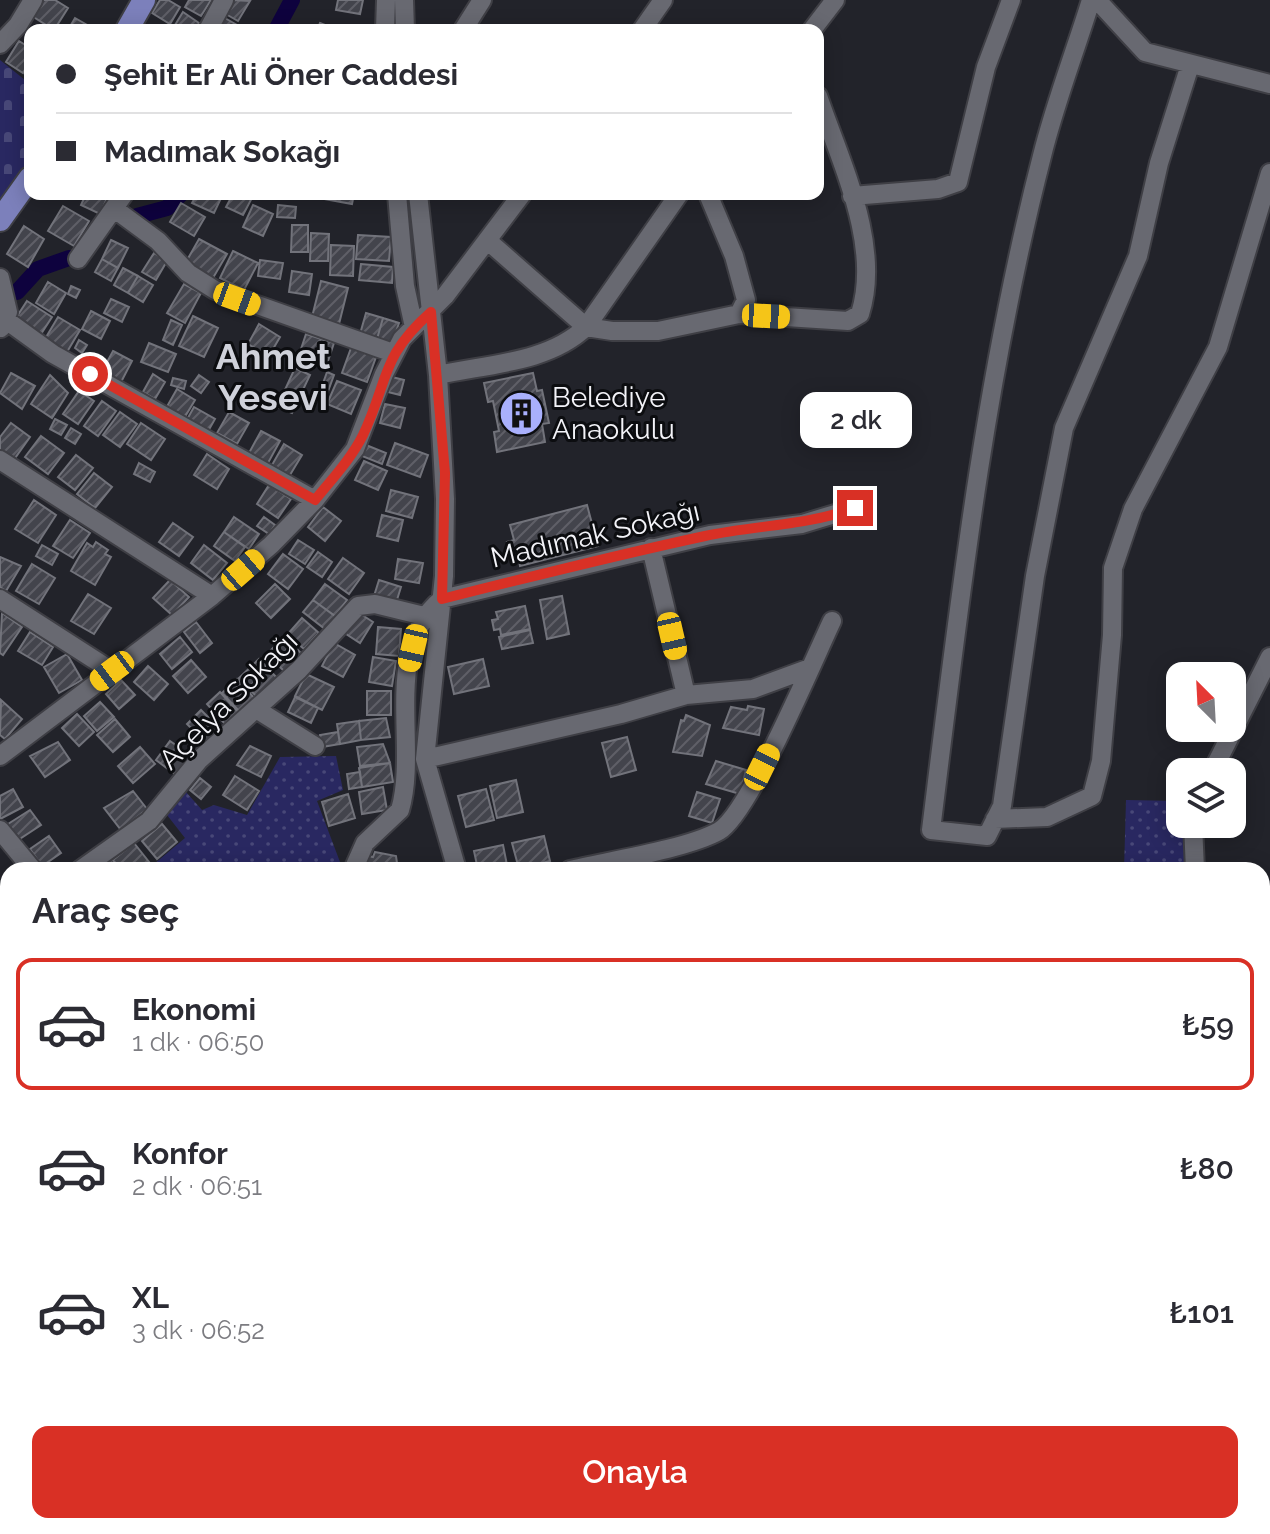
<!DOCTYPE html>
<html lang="tr">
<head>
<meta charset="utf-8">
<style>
	:root { --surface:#fff; --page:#f2f2f3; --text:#2b2b33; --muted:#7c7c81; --line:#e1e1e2; --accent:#d93025 }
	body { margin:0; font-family:Raleway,sans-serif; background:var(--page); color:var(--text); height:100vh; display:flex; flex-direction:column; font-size:30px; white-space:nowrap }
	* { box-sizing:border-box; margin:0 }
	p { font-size:26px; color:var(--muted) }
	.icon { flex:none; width:44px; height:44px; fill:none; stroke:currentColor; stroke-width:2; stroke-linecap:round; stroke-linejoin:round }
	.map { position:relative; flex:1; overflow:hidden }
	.panel { position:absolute; left:0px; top:862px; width:1270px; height:672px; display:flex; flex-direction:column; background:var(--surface); border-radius:24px 24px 0 0; box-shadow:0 4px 20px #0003 }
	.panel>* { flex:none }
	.hud { position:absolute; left:24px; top:24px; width:800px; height:176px; border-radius:16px; box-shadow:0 4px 20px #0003; display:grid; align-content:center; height:176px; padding:0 32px; background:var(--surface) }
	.needle { width:52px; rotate:336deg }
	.fabs { position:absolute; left:1166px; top:662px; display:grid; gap:16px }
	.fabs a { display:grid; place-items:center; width:80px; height:80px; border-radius:16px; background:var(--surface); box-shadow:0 4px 20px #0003; font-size:40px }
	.end { position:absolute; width:36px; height:36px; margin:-18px; border:10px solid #d93025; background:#fff; box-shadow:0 0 0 4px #fff }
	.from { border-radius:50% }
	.bubble { position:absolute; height:56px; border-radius:16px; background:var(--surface); box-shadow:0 4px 20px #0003; font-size:26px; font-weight:600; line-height:56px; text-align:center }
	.car { position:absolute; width:24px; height:48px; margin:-24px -12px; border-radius:10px; box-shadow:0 0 6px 2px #0007; background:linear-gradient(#f5c518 24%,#345 0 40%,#f5c518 0 76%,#345 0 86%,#f5c518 0) }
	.hud b { display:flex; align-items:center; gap:28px; height:76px; font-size:30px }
	.hud b+b { border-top:2px solid var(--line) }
	.hud i { width:20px; height:20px; background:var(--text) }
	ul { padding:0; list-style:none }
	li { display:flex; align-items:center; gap:24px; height:132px; margin:0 16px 12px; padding:0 16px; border:4px solid transparent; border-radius:16px }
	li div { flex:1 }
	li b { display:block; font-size:30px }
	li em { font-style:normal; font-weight:600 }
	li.current { border-color:var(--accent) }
	li>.icon { width:72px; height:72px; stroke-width:1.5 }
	h2 { padding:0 32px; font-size:36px; line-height:96px }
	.primary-button { display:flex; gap:16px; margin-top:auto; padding:16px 32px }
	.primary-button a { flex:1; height:92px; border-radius:16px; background:var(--accent); color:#fff; font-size:32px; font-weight:600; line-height:92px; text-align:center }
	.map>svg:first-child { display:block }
</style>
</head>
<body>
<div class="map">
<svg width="1270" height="1534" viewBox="0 0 1270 1534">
	<defs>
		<pattern id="grass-dots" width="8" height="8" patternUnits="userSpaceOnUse" patternTransform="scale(2)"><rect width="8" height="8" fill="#292861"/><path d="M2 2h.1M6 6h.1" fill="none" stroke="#484878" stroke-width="1.8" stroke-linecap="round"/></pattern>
		<pattern id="cemetery-stones" width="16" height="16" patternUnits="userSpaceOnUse" patternTransform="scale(2)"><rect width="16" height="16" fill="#292861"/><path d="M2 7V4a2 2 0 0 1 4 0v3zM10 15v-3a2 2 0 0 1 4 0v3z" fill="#484878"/></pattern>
		<pattern id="building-hatch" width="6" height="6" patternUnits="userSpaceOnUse" patternTransform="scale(2)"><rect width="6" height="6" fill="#43444c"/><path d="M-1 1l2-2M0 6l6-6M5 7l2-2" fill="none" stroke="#5f5f67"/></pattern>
	</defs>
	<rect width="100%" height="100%" fill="#22232a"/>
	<path fill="url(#grass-dots)" d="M336 756 343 790 317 801 343 870H147L185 838 167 815 186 792 202 810 214 805 247 815 280 757Z
		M1126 800 1180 801 1188 870H1124Z
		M8 950V1526H199L198 1534H0V959Z
		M445 1526H569L572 1534H444Z
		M820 1526H925L927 1534H821Z
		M999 1526H1167L1169 1534H1002Z"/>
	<path fill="url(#cemetery-stones)" d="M0 60 30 84V168L0 209Z"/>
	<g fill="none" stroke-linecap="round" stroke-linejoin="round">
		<path stroke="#0e023e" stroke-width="16" d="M276 30 292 0
			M137 216 167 208 181 194
			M17 292 38 269 69 258"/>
	</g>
	<path fill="url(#building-hatch)" stroke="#72737b" stroke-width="2" d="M42 0H55L68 8 54 30 32 16Z
		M160 0H168L180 7 170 24 152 13Z
		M189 0H211L201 16 185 7Z
		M232 0 250 1 238 21 224 13Z
		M338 0H363L360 14 336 10Z
		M183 12 199 23 195 30H172Z
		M223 17 244 29 243 30H215Z
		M75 18 96 30H68Z
		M320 23 337 30H317Z
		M19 41 30 48V61L23 73 6 62Z
		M86 194H109L100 214 81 205Z
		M197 194H223L214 213 192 203Z
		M233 194H254L243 215 226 207Z
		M325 194H354L352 204 324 199Z
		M181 203 205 217 194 236 170 222Z
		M253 205 273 214 263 236 243 227Z
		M278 205 296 207 295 218 277 217Z
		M63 206 89 221 74 246 48 231Z
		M292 225H308V252H291Z
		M24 226 44 239 28 267 7 254Z
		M311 233 329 234 328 261H310Z
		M358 235 391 237 389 261 356 259Z
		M199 239 227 254 213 278 186 262Z
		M111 240 128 248 118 268 102 259Z
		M331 245 354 246 353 276 330 275Z
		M233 251 258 263 244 290 220 278Z
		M154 253 167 261 156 280 142 272Z
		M102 259 118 268 111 281 95 272Z
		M260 260 283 263 280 279 258 276Z
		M361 264 393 267 392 283 359 280Z
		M123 268 138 276 128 293 114 285Z
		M292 271 312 274 309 295 289 292Z
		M138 276 153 285 143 302 128 293Z
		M321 281 348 288 339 324 312 317Z
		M48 282 66 293 54 314 36 303Z
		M184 284 201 293 185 323 167 313Z
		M71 286 80 290 76 298 68 294Z
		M111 299 129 307 122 322 104 313Z
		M27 301 52 317 39 337 14 321Z
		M91 311 110 321 101 339 82 329Z
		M366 313 383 318 377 339 360 334Z
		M193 316 218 328 204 357 179 346Z
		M58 317 80 330 67 352 45 339Z
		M383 318 399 323 392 344 377 339Z
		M171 320 182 325 173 345 163 340Z
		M259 324 280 337 269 356 248 344Z
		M306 334 334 343 326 367 298 358Z
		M79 340 87 345 82 353 75 348Z
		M149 343 176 354 168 372 141 362Z
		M351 348 376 357 367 382 342 373Z
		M113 351 132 361 120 384 101 373Z
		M295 368 310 375 292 413 277 407Z
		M327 372 334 375 324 402 317 400Z
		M11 373 35 386 22 409 0 393Z
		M533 373 537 391 542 390 549 423 542 424 545 442 497 452 494 432 499 431 493 401 488 402 484 383Z
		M153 374 165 382 155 399 143 392Z
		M50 375 68 393 52 418 31 404Z
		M199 375 209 382 201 393 191 386Z
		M392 377 404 380 400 395 388 392Z
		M173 378 186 381 184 389 171 385Z
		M337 381 361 390 351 414 327 404Z
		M177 389 195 400 183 420 165 410Z
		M79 391 94 401 78 424 63 414Z
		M102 401 116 411 98 436 84 426Z
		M385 404 405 408 400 428 380 423Z
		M194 407 215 419 206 435 185 423Z
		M120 412 137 424 120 447 103 435Z
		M229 412 249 423 237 444 217 433Z
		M55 419 67 425 61 435 50 429Z
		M11 423 30 437 13 461 0 451V437Z
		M141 423 165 439 151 460 127 444Z
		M71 428 81 434 75 444 65 438Z
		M261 431 280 441 268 463 249 453Z
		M41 436 64 453 48 474 25 457Z
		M395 443 428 455 420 477 387 465Z
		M284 444 302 455 290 475 272 465Z
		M366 445 386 453 382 464 362 456Z
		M207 454 229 469 217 489 194 475Z
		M76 455 93 468 75 490 58 477Z
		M364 461 387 471 378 490 355 480Z
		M139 463 155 472 150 482 134 474Z
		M94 473 112 487 95 508 77 494Z
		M269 485 291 499 278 518 257 504Z
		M391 490 418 497 412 518 386 511Z
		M34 500 56 515 38 543 15 529Z
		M587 505 598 546 520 566 519 560 513 562 507 542 514 540 510 525Z
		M323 507 341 521 325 541 308 527Z
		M382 515 403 520 398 541 377 536Z
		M234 517 259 534 249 549 224 532Z
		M264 517 275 525 269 534 257 526Z
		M70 520 90 533 73 558 53 546Z
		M173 523 193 537 179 556 159 542Z
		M224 532 245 547 235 561 214 546Z
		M298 540 314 550 305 564 289 554Z
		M96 542 108 550 105 554 111 557 95 585 71 571 87 543 93 547Z
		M42 545 58 554 52 565 36 556Z
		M204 545 227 563 213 580 191 563Z
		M318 552 332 562 322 577 307 567Z
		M283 554 303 569 288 589 268 574Z
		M0 557 21 566 6 591 0 587Z
		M343 558 364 573 349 594 328 579Z
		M398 559 423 563 419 583 395 579Z
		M32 564 55 578 39 604 16 591Z
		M170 580 189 597 172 615 153 598Z
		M379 580 401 587 396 603 374 596Z
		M275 584 290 599 271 618 256 603Z
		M325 584 347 600 335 616 313 600Z
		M88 594 111 608 94 634 71 621Z
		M562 596 569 634 547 639 540 600Z
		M313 600 335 616 325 629 303 612Z
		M525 606 530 629 501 635 500 629 494 630 492 620 498 619 496 612Z
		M2 613 22 627 3 655 0 653Z
		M359 613 373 622 360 643 346 634Z
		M302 618 319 633 304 649 287 635Z
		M196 622 212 643 200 653 184 632Z
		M378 627 401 629 399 656 376 654Z
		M530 630 533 643 502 649 499 637Z
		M30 632 53 647 42 665 18 651Z
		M180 637 192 652 172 669 160 654Z
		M284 637 302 654 285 672 267 654Z
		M334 643 355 655 343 677 322 666Z
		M67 654 82 680 59 693 44 667Z
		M373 657 396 661 392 686 369 682Z
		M259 659 277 678 257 697 239 678Z
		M483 659 489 686 454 694 448 667Z
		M191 660 206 677 188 693 173 676Z
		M148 666 168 684 154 700 134 682Z
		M306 674 334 687 322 710 295 696Z
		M237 679 255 699 240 712 222 693Z
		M121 680 135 695 119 709 106 694Z
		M367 691H391V715H367Z
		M220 692 239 713 226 725 207 704Z
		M295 697 318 708 311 723 288 712Z
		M1 700 22 719 5 739 0 735Z
		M100 702 114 717 97 731 84 716Z
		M748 706 764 709 759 735 723 728 731 707 747 710Z
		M201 710 220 729 206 743 187 724Z
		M77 714 94 732 79 746 62 728Z
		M686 715 710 725 702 756 673 752 681 720 684 721Z
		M386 718 390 737 361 740 359 721Z
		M115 719 130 737 113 752 97 735Z
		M359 721 361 740 340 744 337 724Z
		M338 732 340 744 322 747 320 735Z
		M627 737 636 770 611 777 602 743Z
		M170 741 190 755 176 775 156 760Z
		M58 742 70 760 45 777 30 756Z
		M383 744 390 763 360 766 357 747Z
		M250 746 271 756 261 777 237 765Z
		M140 747 155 764 133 783 118 766Z
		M716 761 746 770 740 794 706 784Z
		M390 763 393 782 362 787 359 768Z
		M360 772 362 787 349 789 347 774Z
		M235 776 259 791 247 810 223 795Z
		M200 778 211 787 201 799 190 790Z
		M516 780 523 812 497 818 490 786Z
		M383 787 387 810 362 814 359 792Z
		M13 789 23 807 0 819V796Z
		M486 789 494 820 466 827 458 796Z
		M133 791 147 809 121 830 104 808Z
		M697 792 720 799 712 823 689 816Z
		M348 794 355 818 329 826 322 802Z
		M30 810 41 825 18 840 8 824Z
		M162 824 177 842 157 859 142 841Z
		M49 836 61 853 42 866 30 849Z
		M544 836 550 861 519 869 512 843Z
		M134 843 153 867 148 870H121L113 860Z
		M503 845 508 870H478L474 851Z
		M375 852 396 856 398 870H366L368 856 373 857Z
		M110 856 121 870H93Z
		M252 1526H298L297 1531 291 1530 290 1534 252 1529Z
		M347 1526H407L405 1534H345Z"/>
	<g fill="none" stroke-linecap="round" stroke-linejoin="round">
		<defs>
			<path id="minor" d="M404 0 405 30
				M1091 0C1075 52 1055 103 1042 156 985 377 959 604 931 830L987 836 1002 806 1035 576 1064 428 1138 256 1159 163 1190 65
				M1097 0 1145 52 1270 84
				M208 30 224 0
				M385 30 386 0
				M463 30 482 0
				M642 30 663 0
				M812 30 835 0
				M0 44 18 25 33 0
				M397 194 405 286 414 327
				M418 194 438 375 445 499 444 576 425 759 457 870
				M852 196 938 189 958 182 986 67 1011 0
				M116 210 158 241 188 273 215 290 393 353
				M488 241 586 327 612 331H658L739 314 746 300 734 256 708 194
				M78 259 124 194
				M0 278 8 312 1 328
				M739 314 848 321 860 314C882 245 840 161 818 96
				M6 320 53 354 315 500
				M438 375C488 364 548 363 586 327L679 194
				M0 460 212 596
				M651 548 686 695
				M0 599 112 671
				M256 709 315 746
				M0 756 212 596 271 545 315 500 355 449 384 374 402 339 445 296 522 194
				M425 759 621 714 686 695 753 689 810 668
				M1212 772 1270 657
				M995 819 1047 817 1092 796 1101 761 1112 635 1113 568 1133 509 1218 347 1270 173
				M1193 824 1195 870
				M0 830 33 870
				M80 870 149 821 199 760 299 670 358 606 375 604 424 616
				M353 870 365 843 400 810C419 745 381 649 442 599L710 535 802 524 855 508
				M570 870C608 861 687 849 719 831 749 814 813 661 832 621
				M0 942 8 934
				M230 1534 231 1526
				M322 1534 324 1526"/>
			<path id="major" d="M127 30 144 0
				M0 220 30 178"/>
		</defs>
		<use href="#minor" stroke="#3f3f45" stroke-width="22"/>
		<use href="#major" stroke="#3f3f45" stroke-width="26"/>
		<use href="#minor" stroke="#686971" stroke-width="18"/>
		<use href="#major" stroke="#7c80bb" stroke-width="22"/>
	</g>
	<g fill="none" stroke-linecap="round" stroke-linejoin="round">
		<path stroke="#d93025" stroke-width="10" d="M90 374 315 500C332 479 351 459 363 435 389 380 380 357 431 312L445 473 442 599C529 577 617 555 705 536 756 525 805 526 855 508"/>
	</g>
	<defs>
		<symbol id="building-disc" viewBox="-11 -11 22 22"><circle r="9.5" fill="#a9b0fc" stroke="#0c0d10"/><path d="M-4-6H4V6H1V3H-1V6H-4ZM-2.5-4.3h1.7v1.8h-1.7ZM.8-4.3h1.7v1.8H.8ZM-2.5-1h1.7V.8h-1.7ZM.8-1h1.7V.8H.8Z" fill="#111"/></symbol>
	</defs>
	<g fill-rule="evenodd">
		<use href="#building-disc" x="496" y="388" width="51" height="51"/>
	</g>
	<g text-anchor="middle" stroke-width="6" stroke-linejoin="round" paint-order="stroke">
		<g font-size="28" fill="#f3f3f8" stroke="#0c0d10" text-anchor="start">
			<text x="552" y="407">Belediye<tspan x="552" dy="32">Anaokulu</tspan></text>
		</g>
		<g font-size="28" fill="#f3f3f8" stroke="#0c0d10">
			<text transform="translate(595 534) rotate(-13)" y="10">Madımak Sokağı</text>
			<text transform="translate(228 700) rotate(-45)" y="10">Açelya Sokağı</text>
		</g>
		<g font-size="36" font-weight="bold" fill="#cfd1da" stroke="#0c0d10">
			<text x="273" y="369">Ahmet<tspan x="273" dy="41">Yesevi</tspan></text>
		</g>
	</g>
</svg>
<div class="fabs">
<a><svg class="needle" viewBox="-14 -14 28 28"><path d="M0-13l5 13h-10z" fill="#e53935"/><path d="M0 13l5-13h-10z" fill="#7c7c81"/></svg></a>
<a><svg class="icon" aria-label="layers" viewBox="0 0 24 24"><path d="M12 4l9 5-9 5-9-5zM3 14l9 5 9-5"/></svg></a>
</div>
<i class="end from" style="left:90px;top:374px"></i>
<i class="end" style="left:855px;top:508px"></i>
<div class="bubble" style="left:800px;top:392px;width:112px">2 dk</div>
<i class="car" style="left:237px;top:299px;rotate:110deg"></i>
<i class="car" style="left:766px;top:316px;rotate:93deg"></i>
<i class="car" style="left:243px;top:570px;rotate:49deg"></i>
<i class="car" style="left:672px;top:636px;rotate:167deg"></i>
<i class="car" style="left:413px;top:648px;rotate:193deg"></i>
<i class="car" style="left:112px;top:671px;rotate:233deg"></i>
<i class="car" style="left:762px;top:767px;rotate:26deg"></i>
<div class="hud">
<b><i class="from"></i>Şehit Er Ali Öner Caddesi</b>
<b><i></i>Madımak Sokağı</b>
</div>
<section class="panel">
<h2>Araç seç</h2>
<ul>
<li class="current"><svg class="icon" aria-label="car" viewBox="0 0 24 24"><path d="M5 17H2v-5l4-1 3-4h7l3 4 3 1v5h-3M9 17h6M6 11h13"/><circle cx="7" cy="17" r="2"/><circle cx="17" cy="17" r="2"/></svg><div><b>Ekonomi</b><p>1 dk · 06:50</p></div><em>₺59</em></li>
<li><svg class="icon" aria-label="car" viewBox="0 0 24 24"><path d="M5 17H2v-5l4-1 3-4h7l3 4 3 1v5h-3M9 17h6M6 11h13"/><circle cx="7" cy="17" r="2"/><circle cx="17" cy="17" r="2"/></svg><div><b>Konfor</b><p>2 dk · 06:51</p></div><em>₺80</em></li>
<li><svg class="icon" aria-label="car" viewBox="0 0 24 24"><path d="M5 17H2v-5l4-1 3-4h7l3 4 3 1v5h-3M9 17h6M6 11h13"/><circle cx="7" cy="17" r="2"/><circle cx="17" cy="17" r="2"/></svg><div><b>XL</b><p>3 dk · 06:52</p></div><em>₺101</em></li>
</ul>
<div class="primary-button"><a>Onayla</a></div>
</section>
</div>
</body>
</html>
